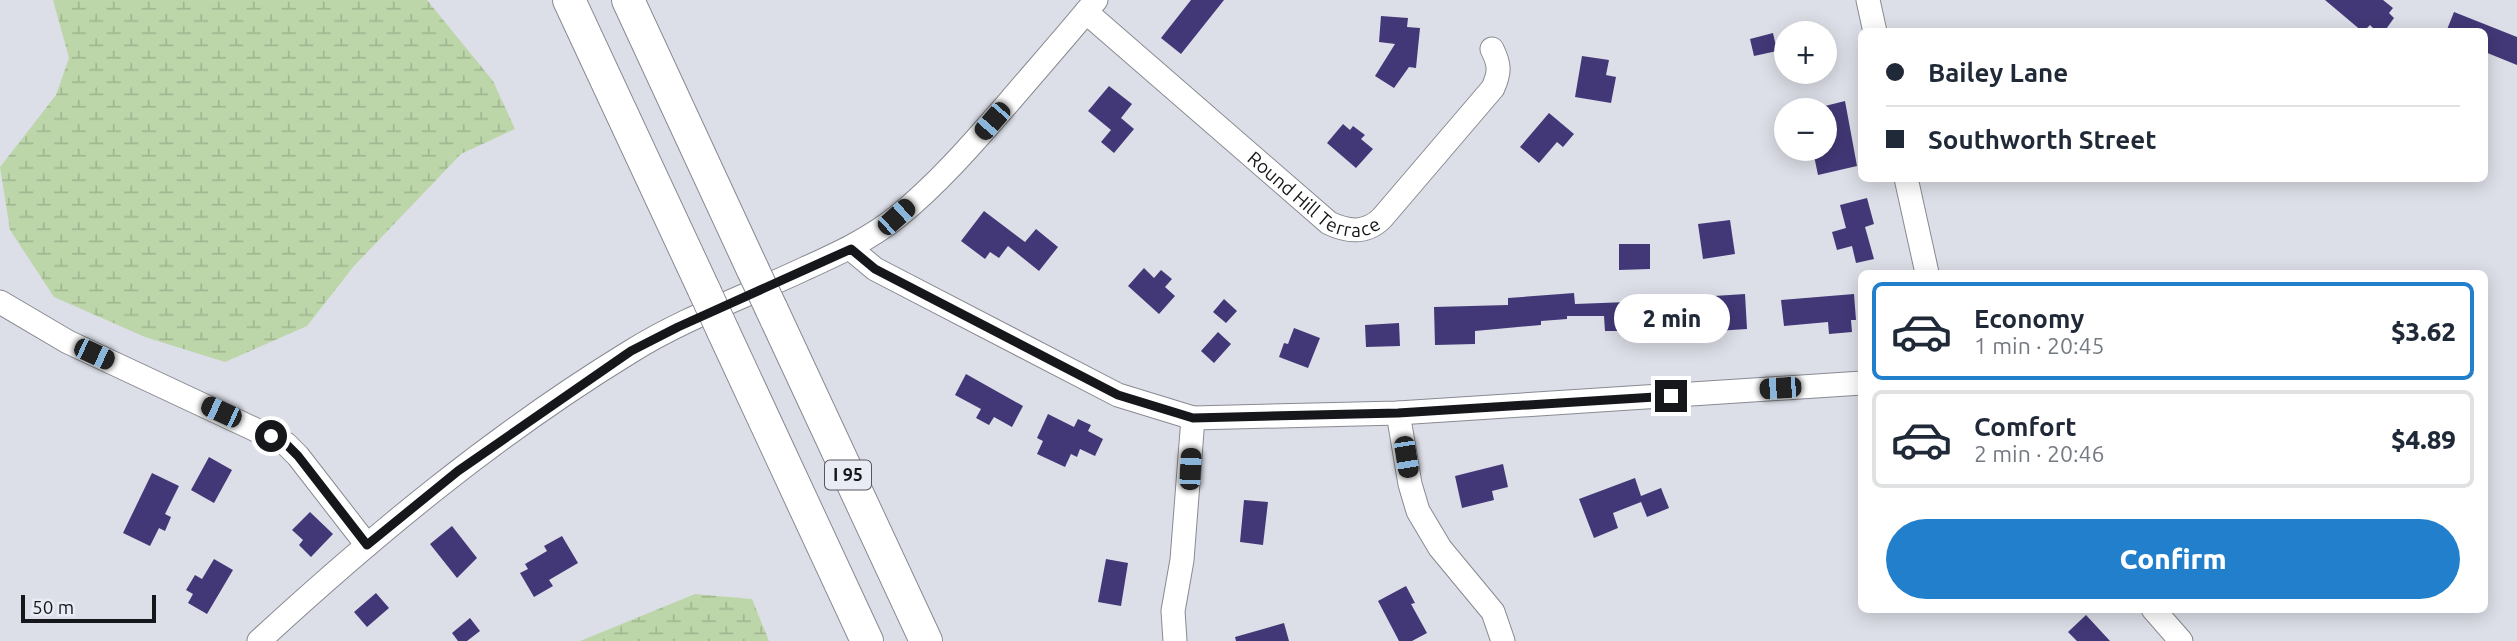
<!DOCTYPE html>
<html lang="en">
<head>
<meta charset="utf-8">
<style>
	:root { --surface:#fff; --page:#f6f6f7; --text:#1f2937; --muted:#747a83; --line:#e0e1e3; --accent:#227fcc }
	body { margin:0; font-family:Ubuntu,sans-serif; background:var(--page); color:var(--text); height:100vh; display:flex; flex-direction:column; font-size:26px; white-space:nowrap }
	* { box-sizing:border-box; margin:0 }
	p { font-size:23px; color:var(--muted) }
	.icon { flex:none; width:38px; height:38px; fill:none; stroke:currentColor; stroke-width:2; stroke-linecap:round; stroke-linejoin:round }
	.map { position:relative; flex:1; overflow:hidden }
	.sheet { position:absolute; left:1858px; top:270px; width:630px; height:343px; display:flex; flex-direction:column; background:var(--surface); border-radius:10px; box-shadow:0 4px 18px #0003 }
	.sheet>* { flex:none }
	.banner { position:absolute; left:1858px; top:28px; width:630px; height:154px; border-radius:10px; box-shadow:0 4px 18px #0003; display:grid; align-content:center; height:154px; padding:0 28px; background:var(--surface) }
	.fabs { position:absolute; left:1774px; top:21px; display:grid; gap:14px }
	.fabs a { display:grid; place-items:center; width:63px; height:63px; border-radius:50%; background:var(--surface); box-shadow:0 4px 18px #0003; font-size:35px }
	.scale { position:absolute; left:21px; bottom:18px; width:135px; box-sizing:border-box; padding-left:7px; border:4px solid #16171a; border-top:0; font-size:19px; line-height:24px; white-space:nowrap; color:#16171a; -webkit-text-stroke:5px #eaecf5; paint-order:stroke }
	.end { position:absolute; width:32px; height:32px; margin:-16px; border:9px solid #16171a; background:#fff; box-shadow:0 0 0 4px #fff }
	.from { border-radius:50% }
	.bubble { position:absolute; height:49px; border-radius:24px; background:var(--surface); box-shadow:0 4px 18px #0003; font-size:23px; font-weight:800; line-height:49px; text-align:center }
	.car { position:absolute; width:21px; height:42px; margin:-21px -10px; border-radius:9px; box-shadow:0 0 5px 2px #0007; background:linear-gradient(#222 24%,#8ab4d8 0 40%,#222 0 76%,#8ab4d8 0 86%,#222 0) }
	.banner b { display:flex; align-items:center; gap:24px; height:66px; font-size:26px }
	.banner b+b { border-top:2px solid var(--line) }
	.banner i { width:18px; height:18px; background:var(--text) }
	ul { padding:12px 0 0; list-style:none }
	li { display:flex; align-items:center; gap:21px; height:98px; margin:0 14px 10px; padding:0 14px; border:4px solid var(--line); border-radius:10px }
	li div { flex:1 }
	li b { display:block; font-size:26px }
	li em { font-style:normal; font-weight:800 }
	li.on { border-color:var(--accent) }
	li>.icon { width:63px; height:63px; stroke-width:1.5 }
	.button { display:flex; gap:14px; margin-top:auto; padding:14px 28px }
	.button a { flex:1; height:80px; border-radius:42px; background:var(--accent); color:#fff; font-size:28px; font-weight:800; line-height:80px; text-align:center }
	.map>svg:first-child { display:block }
</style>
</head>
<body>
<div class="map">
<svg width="2517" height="641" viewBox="0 0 2517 641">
	<defs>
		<pattern id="wetland-marsh" width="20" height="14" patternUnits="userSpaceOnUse" patternTransform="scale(1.75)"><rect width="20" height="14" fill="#bcd6a9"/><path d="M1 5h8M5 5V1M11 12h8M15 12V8" fill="none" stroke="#a1b791"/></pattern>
	</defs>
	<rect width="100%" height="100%" fill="#dddfe8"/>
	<path fill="url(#wetland-marsh)" d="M53 0H427L493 81 515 129 461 154 354 266 307 326 225 362 145 337 54 297 10 230 0 167 56 95 69 58Z
		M695 594 752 599 769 641H580Z"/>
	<path fill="#423877" d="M1191 0H1224L1181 54 1161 38Z
		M2325 0H2383L2393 8 2389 13 2394 18 2384 32H2377L2370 25 2363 32Z
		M2454 12 2517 37V65L2485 52V32H2446Z
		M1381 16 1408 18 1407 27 1420 28 1416 68 1409 67 1394 88 1375 76 1395 44 1379 42Z
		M1773 33 1777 51 1754 56 1750 39Z
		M1582 56 1609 60 1606 75 1616 77 1611 103 1575 97Z
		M1109 86 1132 104 1121 118 1134 129 1114 153 1101 142 1111 130 1088 111Z
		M1845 101 1857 166 1818 175 1813 151 1825 149V106Z
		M1549 113 1574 134 1563 147 1557 142 1539 163 1520 147Z
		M1343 124 1350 130 1353 126 1365 135 1361 139 1373 149 1356 168 1327 143Z
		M1867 198 1874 224 1865 227 1874 259 1856 263 1852 246 1837 250 1832 232 1846 228 1840 205Z
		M984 211 1025 242 1036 229 1058 247 1039 271 1008 246 999 258 990 252 985 259 961 241Z
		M1730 220 1735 254 1703 259 1698 224Z
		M1619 244H1650V269L1619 270Z
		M1144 268 1154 278 1161 270 1172 279 1165 287 1175 296 1159 314 1128 286Z
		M1574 293 1575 304 1628 302V331H1605L1604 316H1567V319L1541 321V325L1475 331V344L1435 345 1434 307 1508 305V298Z
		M1745 294 1747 329 1716 331V320L1702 321 1701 304 1714 303V296Z
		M1854 294 1856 320H1851L1852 332 1829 334 1828 322 1784 326 1781 300Z
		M1224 299 1237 311 1226 323 1213 312Z
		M1399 323 1400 346 1366 347 1365 325Z
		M1294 328 1320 338 1308 368 1279 357 1284 343 1288 344Z
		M1218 332 1231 344 1214 363 1201 351Z
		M966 374 1023 406 1012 427 994 417 989 425 976 418 981 409 955 395Z
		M1048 414 1074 427 1078 419 1091 425 1088 431 1103 439 1095 456 1080 449 1077 457 1071 454 1065 467 1037 454 1043 441 1037 438Z
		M209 457 232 470 214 503 191 490Z
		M1503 464 1508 487 1492 491 1494 500 1462 508 1455 476Z
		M152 473 179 486 165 514 171 517 165 531 159 528 150 546 123 533Z
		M1635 478 1641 496 1661 488 1669 508 1647 517 1641 502 1613 513 1618 528 1594 538 1579 499Z
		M1244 500 1268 502 1263 545 1240 542Z
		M310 512 333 534 311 557 299 545 303 540 292 530Z
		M452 526 477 558 457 578 430 544Z
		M562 536 578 563 549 580 553 586 534 597 520 573 528 569 525 564 547 551 544 546Z
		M214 559 233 570 207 614 188 603 193 594 186 590 195 575 202 579Z
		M1106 559 1128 563 1121 606 1098 602Z
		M1406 586 1415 603 1411 604 1427 633 1412 641H1399L1378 601Z
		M376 593 389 608 367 627 354 612Z
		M2086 615 2110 641H2077L2068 632Z
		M470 618 480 631 467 641H458L452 633Z
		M1284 623 1289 641H1236L1235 637Z"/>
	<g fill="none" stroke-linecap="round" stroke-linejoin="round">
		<defs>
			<g id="minor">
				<path d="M1868 0 1875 32"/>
				<path id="s1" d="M1086 12 1329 223C1348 232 1366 234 1382 218L1493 88C1500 72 1500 65 1492 49"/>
				<path d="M1906 178 1927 273"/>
				<path d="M851 249 875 269 1118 395 1193 418 1398 413 1862 383"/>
				<path d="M0 302 68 342 286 444 298 456 367 545"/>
				<path d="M1398 413 1410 484 1418 511 1440 548 1493 612 1503 641"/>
				<path d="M2153 609 2181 641"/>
				<path d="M259 641C374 535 496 434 630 352 684 318 747 296 804 269 837 254 868 240 897 217 939 183 974 142 1009 102 1038 68 1068 34 1096 0"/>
				<path d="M1175 641 1173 611 1182 560 1193 418"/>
			</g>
			<path id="highway" d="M569 0 705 292
				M628 0 753 270
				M771 308 926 641
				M723 331 867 641"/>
		</defs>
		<use href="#minor" stroke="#888a92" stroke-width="25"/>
		<use href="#highway" stroke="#888a92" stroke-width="34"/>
		<use href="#minor" stroke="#fff" stroke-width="23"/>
		<use href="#highway" stroke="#fff" stroke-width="32"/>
		<defs>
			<path id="highway-bridge" d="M753 270 771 308
				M705 292 723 331"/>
		</defs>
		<use href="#highway-bridge" stroke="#888a92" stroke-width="34" stroke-linecap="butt"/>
		<use href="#highway-bridge" stroke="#fff" stroke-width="32"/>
	</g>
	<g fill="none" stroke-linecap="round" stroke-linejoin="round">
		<path stroke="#16171a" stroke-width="9" d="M271 436 286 444 298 456 367 545 458 471 631 351 678 327 851 249 875 269 1118 395 1193 418 1398 413 1671 396"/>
	</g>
	<g text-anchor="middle" stroke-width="7" stroke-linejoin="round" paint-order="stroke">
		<rect fill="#eaecf5" stroke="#56575c" stroke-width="2" x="825" y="460.5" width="46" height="29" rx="5"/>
		<g font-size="18" font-weight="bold" fill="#16171a">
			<text x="848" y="481">I 95</text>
		</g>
		<g font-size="19" fill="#16171a" stroke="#eaecf5">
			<text dy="7" stroke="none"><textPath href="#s1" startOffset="296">Round Hill Terrace</textPath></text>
		</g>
	</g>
</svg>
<div class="fabs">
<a>+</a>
<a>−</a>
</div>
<div class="scale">50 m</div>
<i class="end from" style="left:271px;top:436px"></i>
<i class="end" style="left:1671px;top:396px"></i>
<div class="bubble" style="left:1614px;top:294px;width:116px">2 min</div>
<i class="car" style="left:992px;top:121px;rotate:221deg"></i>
<i class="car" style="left:896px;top:217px;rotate:48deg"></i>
<i class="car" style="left:94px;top:354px;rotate:115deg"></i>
<i class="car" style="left:1780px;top:388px;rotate:266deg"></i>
<i class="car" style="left:221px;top:412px;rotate:295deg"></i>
<i class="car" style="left:1406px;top:457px;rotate:171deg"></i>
<i class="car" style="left:1190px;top:469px;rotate:3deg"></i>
<div class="banner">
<b><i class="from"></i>Bailey Lane</b>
<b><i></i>Southworth Street</b>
</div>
<section class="sheet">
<ul>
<li class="on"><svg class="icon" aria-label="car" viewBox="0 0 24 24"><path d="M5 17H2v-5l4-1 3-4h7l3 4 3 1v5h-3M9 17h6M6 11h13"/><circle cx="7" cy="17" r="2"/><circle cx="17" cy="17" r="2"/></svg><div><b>Economy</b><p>1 min · 20:45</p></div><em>$3.62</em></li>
<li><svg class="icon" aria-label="car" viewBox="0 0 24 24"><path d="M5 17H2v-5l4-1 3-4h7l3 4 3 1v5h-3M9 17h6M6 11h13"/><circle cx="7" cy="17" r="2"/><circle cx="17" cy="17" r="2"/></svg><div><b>Comfort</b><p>2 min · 20:46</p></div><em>$4.89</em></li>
</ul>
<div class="button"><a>Confirm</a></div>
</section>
</div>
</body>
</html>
